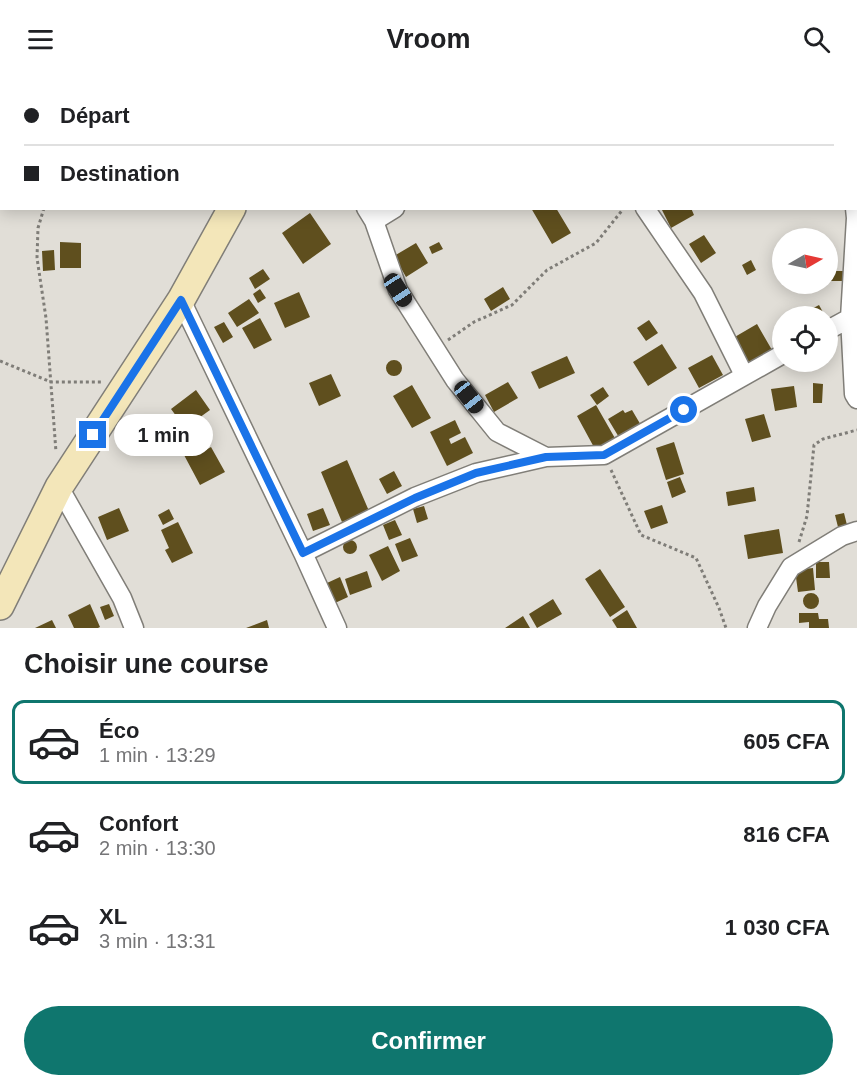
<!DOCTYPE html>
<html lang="fr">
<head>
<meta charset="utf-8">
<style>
	:root { --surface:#fff; --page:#f2f2f2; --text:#202124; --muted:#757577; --line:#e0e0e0; --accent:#0f766e }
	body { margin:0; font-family:Arial,sans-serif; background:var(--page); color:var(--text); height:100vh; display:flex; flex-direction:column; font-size:22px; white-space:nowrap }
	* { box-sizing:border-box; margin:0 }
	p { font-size:20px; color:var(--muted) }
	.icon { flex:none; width:33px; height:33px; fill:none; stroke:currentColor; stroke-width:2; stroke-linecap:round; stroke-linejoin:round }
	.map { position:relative; height:550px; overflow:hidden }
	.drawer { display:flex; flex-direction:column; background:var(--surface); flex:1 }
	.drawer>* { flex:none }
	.hud { position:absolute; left:0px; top:0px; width:858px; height:132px; box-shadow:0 3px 15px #0003; display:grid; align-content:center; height:132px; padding:0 24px; background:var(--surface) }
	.needle { width:39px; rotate:81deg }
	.tools { position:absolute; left:772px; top:150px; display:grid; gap:12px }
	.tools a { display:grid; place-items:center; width:66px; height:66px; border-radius:50%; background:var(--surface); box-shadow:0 3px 15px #0003; font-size:30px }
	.end { position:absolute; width:27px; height:27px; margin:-14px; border:8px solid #1a73e8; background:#fff; box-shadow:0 0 0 3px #fff }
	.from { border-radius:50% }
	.bubble { position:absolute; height:42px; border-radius:21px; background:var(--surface); box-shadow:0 3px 15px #0003; font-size:20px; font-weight:700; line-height:42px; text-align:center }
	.car { position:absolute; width:18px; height:36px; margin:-18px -9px; border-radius:8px; box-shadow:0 0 4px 2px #0007; background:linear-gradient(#222 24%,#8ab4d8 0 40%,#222 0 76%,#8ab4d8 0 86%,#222 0) }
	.hud b { display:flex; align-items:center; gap:21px; height:57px; font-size:22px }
	.hud b+b { border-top:2px solid var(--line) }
	.hud i { width:15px; height:15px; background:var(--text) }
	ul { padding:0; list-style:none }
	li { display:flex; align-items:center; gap:18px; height:84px; margin:0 12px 9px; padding:0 12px; border:3px solid transparent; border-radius:12px }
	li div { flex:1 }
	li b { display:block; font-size:22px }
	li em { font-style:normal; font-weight:700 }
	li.current { border-color:var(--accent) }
	li>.icon { width:54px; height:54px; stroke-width:1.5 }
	h2 { padding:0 24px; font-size:27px; line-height:72px }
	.action { display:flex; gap:12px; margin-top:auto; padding:12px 24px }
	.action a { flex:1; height:69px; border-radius:36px; background:var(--accent); color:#fff; font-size:24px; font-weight:700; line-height:69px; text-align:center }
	header { display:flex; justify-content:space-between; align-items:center; height:78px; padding:0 24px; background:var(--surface); font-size:27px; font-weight:700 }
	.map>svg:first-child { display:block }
</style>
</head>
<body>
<header><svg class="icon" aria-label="menu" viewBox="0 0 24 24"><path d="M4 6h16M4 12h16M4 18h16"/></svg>Vroom<svg class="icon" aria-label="search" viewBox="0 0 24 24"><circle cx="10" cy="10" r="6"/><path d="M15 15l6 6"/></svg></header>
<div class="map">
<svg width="857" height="550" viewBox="0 0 857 550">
	<rect width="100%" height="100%" fill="#e1ded7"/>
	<path fill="#5f4f1e" d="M531 130H556L571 155 552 166Z
		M661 130H691L694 137 671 150Z
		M310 135 331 166 303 186 282 155Z
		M704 157 716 175 701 185 689 166Z
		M60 164 81 165V190H60Z
		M439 164 443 171 432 176 429 169Z
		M416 165 428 185 406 199 394 178Z
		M54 172 55 192 43 193 42 173Z
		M751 182 756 192 747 197 742 187Z
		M263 191 270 201 255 211 249 200Z
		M829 193H844V203H829Z
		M503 209 510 221 491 233 484 221Z
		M260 211 266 220 258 225 253 216Z
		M299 214 310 239 285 250 274 225Z
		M249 221 259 235 237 249 228 235Z
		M819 227 824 236 820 238H809L806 234Z
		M260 240 272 262 254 271 242 250Z
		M649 242 658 255 646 263 637 250Z
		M224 244 233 259 223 265 214 249Z
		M757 246 772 272 748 286 733 260Z
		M662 266 677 290 648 308 633 284Z
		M712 277 723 297 699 310 688 290Z
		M567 278 575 295 539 311 531 294Z
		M386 290a8 8 0 1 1 16 0a8 8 0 1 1-16 0Z
		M331 296 341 318 319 328 309 305Z
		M508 304 518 320 494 334 485 317Z
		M813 305 823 306 822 325H813Z
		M412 307 431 340 412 350 393 318Z
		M794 308 797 329 775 333 771 311Z
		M603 309 609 318 597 327 590 317Z
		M196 312 210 332 185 350 171 331Z
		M596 327 616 362 596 373 577 338Z
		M623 332 625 335 632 332 642 349 620 361 608 341Z
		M764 336 771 359 752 364 745 341Z
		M455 342 461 355 449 361 451 366 465 359 473 375 447 388 430 354Z
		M674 364 684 396 666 402 656 370Z
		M201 368 204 373 211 369 225 394 200 407 184 377Z
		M347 382 369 433 342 444 321 394Z
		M394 393 402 408 387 416 379 401Z
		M680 399 686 414 672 420 667 404Z
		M754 409 756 423 728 428 726 414Z
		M662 427 668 445 651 451 644 433Z
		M424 428 428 441 417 445 413 431Z
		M119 430 129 453 107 462 98 439Z
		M323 430 330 447 313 453 307 436Z
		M169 431 174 441 163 447 158 437Z
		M844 435 847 447 838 449 835 437Z
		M395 442 402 457 389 462 383 447Z
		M178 444 193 475 172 485 165 472 169 470 161 452Z
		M779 451 783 475 748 481 744 457Z
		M410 460 418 478 402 484 395 466Z
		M343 469a7 7 0 1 1 14 0a7 7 0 1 1-14 0Z
		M388 468 400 493 382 503 369 477Z
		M816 484H829L830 500H816Z
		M813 490 815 512 798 514 795 492Z
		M600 491 625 529 610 539 585 501Z
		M367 493 372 509 350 517 345 501Z
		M340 499 348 519 335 525 327 505Z
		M803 523a8 8 0 1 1 16 0a8 8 0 1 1-16 0Z
		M553 521 562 536 537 550 529 536Z
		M90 526 100 549 98 550H74L68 537Z
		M109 526 114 538 105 542 100 529Z
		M627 532 637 550H617L612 542Z
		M799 535H818L819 541H828L829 550H809V544L799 545Z
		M523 538 530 550H505Z
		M52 542 56 550H35Z
		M267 542 269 550H246Z"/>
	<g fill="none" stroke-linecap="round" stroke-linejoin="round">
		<defs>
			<path id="minor" d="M513 0 514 2
				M592 2 593 0
				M850 2 851 0
				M366 130 374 143 398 212 455 302 497 354 546 379 604 377 783 276
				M645 130 703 215 744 297
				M855 130 856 140 850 240 854 316 857 321
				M374 143 395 130
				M181 222 303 475 337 550
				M828 252 850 240
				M59 409 122 520 134 550
				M303 475 415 419 476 395 546 379
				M757 550 767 528 791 489 842 458 857 453"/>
			<path id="secondary" d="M310 2 311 0
				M0 528 59 409 181 222 232 130"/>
		</defs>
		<use href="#minor" stroke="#807e78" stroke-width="21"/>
		<use href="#secondary" stroke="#807e78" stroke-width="30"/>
		<path stroke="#7f7d78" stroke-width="3" stroke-dasharray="3 3" stroke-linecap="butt" d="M204 0 208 2
			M78 2 79 0
			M44 130 38 150 37 180 46 240 56 374
			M448 262 474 244 512 227 547 192 596 165 624 130
			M0 283 51 304H102
			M611 392 641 457 696 480 719 530 726 550
			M799 464 807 438 814 367 823 361 857 352"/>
		<use href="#minor" stroke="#fff" stroke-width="18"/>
		<use href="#secondary" stroke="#f3e6b9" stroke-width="27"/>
	</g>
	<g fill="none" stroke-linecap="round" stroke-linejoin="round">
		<path stroke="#1a73e8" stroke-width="8" d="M93 357 181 222 303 475 415 420 476 395 546 379 604 377 684 332"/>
	</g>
</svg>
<div class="tools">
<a><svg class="needle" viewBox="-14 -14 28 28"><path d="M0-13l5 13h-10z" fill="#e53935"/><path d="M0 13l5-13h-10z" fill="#757577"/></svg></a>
<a><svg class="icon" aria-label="locate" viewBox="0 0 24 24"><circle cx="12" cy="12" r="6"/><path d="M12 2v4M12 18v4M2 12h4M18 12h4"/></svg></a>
</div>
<i class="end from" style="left:684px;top:332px"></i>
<i class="end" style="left:93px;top:357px"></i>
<div class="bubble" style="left:114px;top:336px;width:99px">1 min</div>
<i class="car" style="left:398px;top:212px;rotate:147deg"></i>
<i class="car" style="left:469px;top:319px;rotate:142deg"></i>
<div class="hud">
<b><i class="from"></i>Départ</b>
<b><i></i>Destination</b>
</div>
</div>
<section class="drawer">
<h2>Choisir une course</h2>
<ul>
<li class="current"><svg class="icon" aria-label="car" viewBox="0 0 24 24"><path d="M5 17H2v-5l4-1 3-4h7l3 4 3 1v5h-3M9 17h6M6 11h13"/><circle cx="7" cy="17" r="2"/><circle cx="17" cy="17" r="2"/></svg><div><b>Éco</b><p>1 min · 13:29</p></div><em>605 CFA</em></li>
<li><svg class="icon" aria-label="car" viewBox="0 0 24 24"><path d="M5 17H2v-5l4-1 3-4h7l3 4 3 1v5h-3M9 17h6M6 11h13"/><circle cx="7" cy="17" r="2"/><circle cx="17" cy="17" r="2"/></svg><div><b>Confort</b><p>2 min · 13:30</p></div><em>816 CFA</em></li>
<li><svg class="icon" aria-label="car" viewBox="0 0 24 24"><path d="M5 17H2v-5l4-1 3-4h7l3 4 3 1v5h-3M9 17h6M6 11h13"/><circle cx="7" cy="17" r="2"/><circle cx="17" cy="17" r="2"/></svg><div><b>XL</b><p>3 min · 13:31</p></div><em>1 030 CFA</em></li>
</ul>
<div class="action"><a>Confirmer</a></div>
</section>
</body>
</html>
